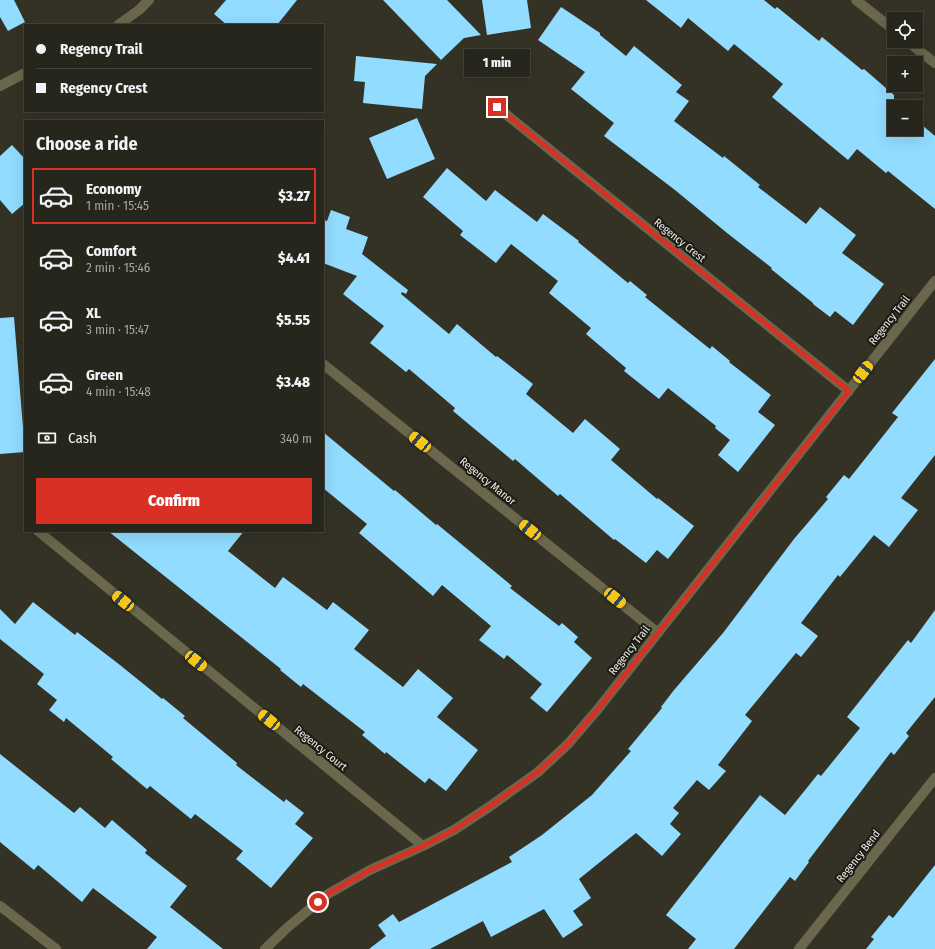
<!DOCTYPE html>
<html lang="en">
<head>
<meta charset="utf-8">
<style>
	:root { --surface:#27261c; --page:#2f2e25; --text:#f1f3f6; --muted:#a4a5a3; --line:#43433b; --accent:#d93025 }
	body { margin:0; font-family:"Fira Sans Condensed",sans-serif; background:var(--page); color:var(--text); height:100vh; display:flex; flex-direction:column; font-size:15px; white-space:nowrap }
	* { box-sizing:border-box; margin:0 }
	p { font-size:13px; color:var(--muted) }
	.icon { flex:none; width:22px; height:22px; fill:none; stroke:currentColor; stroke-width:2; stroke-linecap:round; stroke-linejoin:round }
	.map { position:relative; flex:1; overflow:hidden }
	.panel { position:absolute; left:24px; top:120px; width:300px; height:412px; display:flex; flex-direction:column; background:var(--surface); border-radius:0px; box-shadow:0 4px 16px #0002,0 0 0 1px var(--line) }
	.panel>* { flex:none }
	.banner { position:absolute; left:24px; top:24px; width:300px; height:88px; border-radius:0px; box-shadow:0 4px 16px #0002,0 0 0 1px var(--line); display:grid; align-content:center; height:88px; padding:0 12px; background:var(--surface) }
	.controls { position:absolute; left:887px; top:12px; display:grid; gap:8px }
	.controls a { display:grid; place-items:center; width:36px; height:36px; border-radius:0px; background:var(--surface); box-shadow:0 4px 16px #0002,0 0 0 1px var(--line); font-size:20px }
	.end { position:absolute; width:18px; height:18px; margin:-9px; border:5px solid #d93025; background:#fff; box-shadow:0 0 0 2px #fff }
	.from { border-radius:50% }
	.bubble { position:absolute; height:28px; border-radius:0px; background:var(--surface); box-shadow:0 4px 16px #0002,0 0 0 1px var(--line); font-size:13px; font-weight:800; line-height:28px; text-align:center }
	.car { position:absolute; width:12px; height:24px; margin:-12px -6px; border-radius:5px; box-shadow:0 0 3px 1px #0007; background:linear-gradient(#f5c518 24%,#345 0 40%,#f5c518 0 76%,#345 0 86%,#f5c518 0) }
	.banner b { display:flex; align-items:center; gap:14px; height:38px; font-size:15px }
	.banner b+b { border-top:1px solid var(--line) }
	.banner i { width:10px; height:10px; background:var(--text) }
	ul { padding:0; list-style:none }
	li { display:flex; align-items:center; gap:12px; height:56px; margin:0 8px 6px; padding:0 4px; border:2px solid transparent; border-radius:0px }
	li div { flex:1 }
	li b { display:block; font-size:15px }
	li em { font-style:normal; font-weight:800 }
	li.on { border-color:var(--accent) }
	li>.icon { width:36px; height:36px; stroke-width:1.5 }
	h2 { padding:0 12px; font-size:18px; line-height:48px }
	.pay { display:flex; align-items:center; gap:10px; height:44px; padding:0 12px; font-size:15px }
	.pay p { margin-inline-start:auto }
	.primary-button { display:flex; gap:8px; margin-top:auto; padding:8px 12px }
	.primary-button a { flex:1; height:46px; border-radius:0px; background:var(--accent); color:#fff; font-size:16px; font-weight:800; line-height:46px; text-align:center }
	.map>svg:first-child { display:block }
</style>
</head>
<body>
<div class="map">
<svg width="935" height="949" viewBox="0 0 935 949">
	<rect width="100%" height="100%" fill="#343225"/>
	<path fill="#91dcff" d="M0 0H14L25 22 8 31 0 17Z
		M226 0H297L277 25H227L214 14Z
		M383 0H447L481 35 464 38 441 60Z
		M482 0H527L531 28 487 35Z
		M646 0H764L775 9 777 7 819 41 822 37 862 70 864 69 894 95V102L900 107H894V129H916V120L935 136V209L888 171 886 173 857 149 848 160 772 97 783 84 734 44 728 51 688 18 681 28Z
		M561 7 600 33V35L626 56 634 46 682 85 676 92 689 101 674 121 723 158 724 156 760 185 758 187 806 224 820 207 856 235 842 253 884 284 853 325 835 311 830 317 813 304V303L771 269 772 268 727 233 675 190 604 136 614 123 571 89 585 72 538 40Z
		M356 56 437 64 425 76 422 109 363 103 365 82 354 81Z
		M417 118 435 159 387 179 369 138Z
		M12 145 25 159V203L12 214 0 200V156Z
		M447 168 486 201 495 190 537 222 543 214 579 241 578 242 628 283 630 281 647 295 645 297 710 349 712 346 730 361 729 362 771 395 758 412 775 425 738 472 718 455 730 440 715 428 716 426 668 388 659 399 624 371 626 368 586 334 591 328 549 293 558 281 511 244 496 263 460 235 463 231 423 197Z
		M331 210 350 217 346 229 368 237 362 254 408 290 406 294 402 292 401 294 449 334 457 324 496 357 497 356 533 384 526 394 573 433 585 419 620 449 611 460 657 499 658 498 694 526 668 559 657 550 646 563 615 539 614 540 560 494 558 496 515 459 513 461 453 411 455 408 409 369 406 372 370 343 384 326 343 294 357 276 323 263V220L327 221Z
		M14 317 25 452 0 454V318Z
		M935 359V455L901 498 918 510 889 547 874 535 840 577 838 575 801 623 818 636 801 657 796 653 745 715 752 721 718 765 726 771 709 790 697 780 673 808 679 813 670 824 681 834 662 856 636 833 579 879 591 898 573 911 583 925 563 938 544 909 491 937 483 921 430 949H369L386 936 378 925 393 914 399 922 512 862 509 857 542 835 592 795 631 751 628 749 662 708 661 707 674 690 723 633 794 539 828 499 826 497 844 475 849 479 898 417 892 413Z
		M323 432 394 491 395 490 436 525 437 524 512 586 510 588 559 626 562 623 578 637 574 642 592 658 547 712 530 698 542 684 507 655 504 659 479 640 491 626 442 585 433 596 359 533 367 524 323 488Z
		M108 531H244L228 551 275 588 283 577 327 610 333 602 369 630 354 649 403 687 418 669 453 698 437 717 478 750 446 791 429 778 425 783 386 752 385 754 362 735 365 732 303 684 301 687 280 670 281 669Z
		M33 602 75 635 77 632 120 665 162 699 163 698 185 716 183 718 237 763 236 765 284 802 286 799 304 813 295 824 313 838 271 888 236 859 243 851 195 814 191 819 150 786 147 789 111 759 113 757 66 718 64 722 49 710 57 700 37 684 44 674 0 639V609L15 624Z
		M935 610V697L906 733 909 736 894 755 891 752 808 861 809 862 795 881 790 877 734 949H688L696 939 666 915 760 795 785 815 818 774 821 776 860 728 847 717 908 640 911 643Z
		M0 754 74 813 80 807 105 828 112 820 147 850 145 853 187 886 170 907 223 949H147L157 937 93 888 82 902 38 865 34 870 0 842Z
		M935 865V949H866L874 939 871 937 889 915 893 918Z"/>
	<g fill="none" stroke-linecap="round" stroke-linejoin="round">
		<path stroke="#6b674d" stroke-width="10" d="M856 0 894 30
			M118 25 139 10 149 0
			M907 41 935 63
			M0 86 25 73
			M497 107 849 391
			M323 364 658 633
			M38 531 423 846
			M0 906 56 949
			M265 949 288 927 328 894 370 870 423 846 454 830 489 807 538 772 568 744 598 709 935 281
			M799 949 935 778"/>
	</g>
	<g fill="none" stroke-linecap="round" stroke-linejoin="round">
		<path stroke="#d93025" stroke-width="5" d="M318 902 328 894 370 870 423 846 454 830 489 807 538 772 568 744 598 709 849 391 497 107"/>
	</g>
	<g text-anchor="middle" stroke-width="4" stroke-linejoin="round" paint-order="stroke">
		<g font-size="11" fill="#efede5" stroke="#1b1a14">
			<text transform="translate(680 240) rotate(39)" y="4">Regency Crest</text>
			<text transform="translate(889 320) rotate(-52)" y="4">Regency Trail</text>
			<text transform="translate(488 481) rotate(39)" y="4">Regency Manor</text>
			<text transform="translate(629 650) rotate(-52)" y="4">Regency Trail</text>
			<text transform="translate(321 748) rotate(39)" y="4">Regency Court</text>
			<text transform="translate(858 856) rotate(-52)" y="4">Regency Bend</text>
		</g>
	</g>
</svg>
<div class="controls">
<a><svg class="icon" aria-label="locate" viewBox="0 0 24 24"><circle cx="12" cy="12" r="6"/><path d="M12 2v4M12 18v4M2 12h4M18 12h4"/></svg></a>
<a>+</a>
<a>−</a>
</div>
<i class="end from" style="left:318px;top:902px"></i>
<i class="end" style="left:497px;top:107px"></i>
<div class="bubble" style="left:464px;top:49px;width:66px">1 min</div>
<i class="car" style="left:863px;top:372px;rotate:38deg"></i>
<i class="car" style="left:420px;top:442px;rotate:309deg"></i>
<i class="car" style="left:530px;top:530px;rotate:309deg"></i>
<i class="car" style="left:615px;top:598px;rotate:129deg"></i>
<i class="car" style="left:123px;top:601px;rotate:309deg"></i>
<i class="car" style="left:196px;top:661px;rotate:129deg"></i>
<i class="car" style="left:269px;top:720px;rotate:309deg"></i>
<div class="banner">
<b><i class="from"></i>Regency Trail</b>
<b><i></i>Regency Crest</b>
</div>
<section class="panel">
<h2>Choose a ride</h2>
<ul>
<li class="on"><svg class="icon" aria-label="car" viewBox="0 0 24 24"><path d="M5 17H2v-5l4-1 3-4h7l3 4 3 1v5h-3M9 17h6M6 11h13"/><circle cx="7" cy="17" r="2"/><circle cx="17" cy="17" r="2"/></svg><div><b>Economy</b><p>1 min · 15:45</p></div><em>$3.27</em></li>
<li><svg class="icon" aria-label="car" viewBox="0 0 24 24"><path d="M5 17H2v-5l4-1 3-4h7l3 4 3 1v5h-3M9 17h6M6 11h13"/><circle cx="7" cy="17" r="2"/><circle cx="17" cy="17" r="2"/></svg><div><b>Comfort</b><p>2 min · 15:46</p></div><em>$4.41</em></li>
<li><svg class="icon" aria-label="car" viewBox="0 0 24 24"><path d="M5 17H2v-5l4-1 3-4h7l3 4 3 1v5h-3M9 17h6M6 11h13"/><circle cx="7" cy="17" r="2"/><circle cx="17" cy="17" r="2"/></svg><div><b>XL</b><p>3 min · 15:47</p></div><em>$5.55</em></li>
<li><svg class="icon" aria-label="car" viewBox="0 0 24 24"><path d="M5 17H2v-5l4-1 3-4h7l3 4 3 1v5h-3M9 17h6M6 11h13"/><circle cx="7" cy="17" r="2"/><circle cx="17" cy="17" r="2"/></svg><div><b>Green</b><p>4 min · 15:48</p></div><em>$3.48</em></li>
</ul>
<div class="pay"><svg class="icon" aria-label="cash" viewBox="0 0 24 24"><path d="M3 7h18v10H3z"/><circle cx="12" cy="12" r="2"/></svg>Cash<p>340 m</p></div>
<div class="primary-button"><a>Confirm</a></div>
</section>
</div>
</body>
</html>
